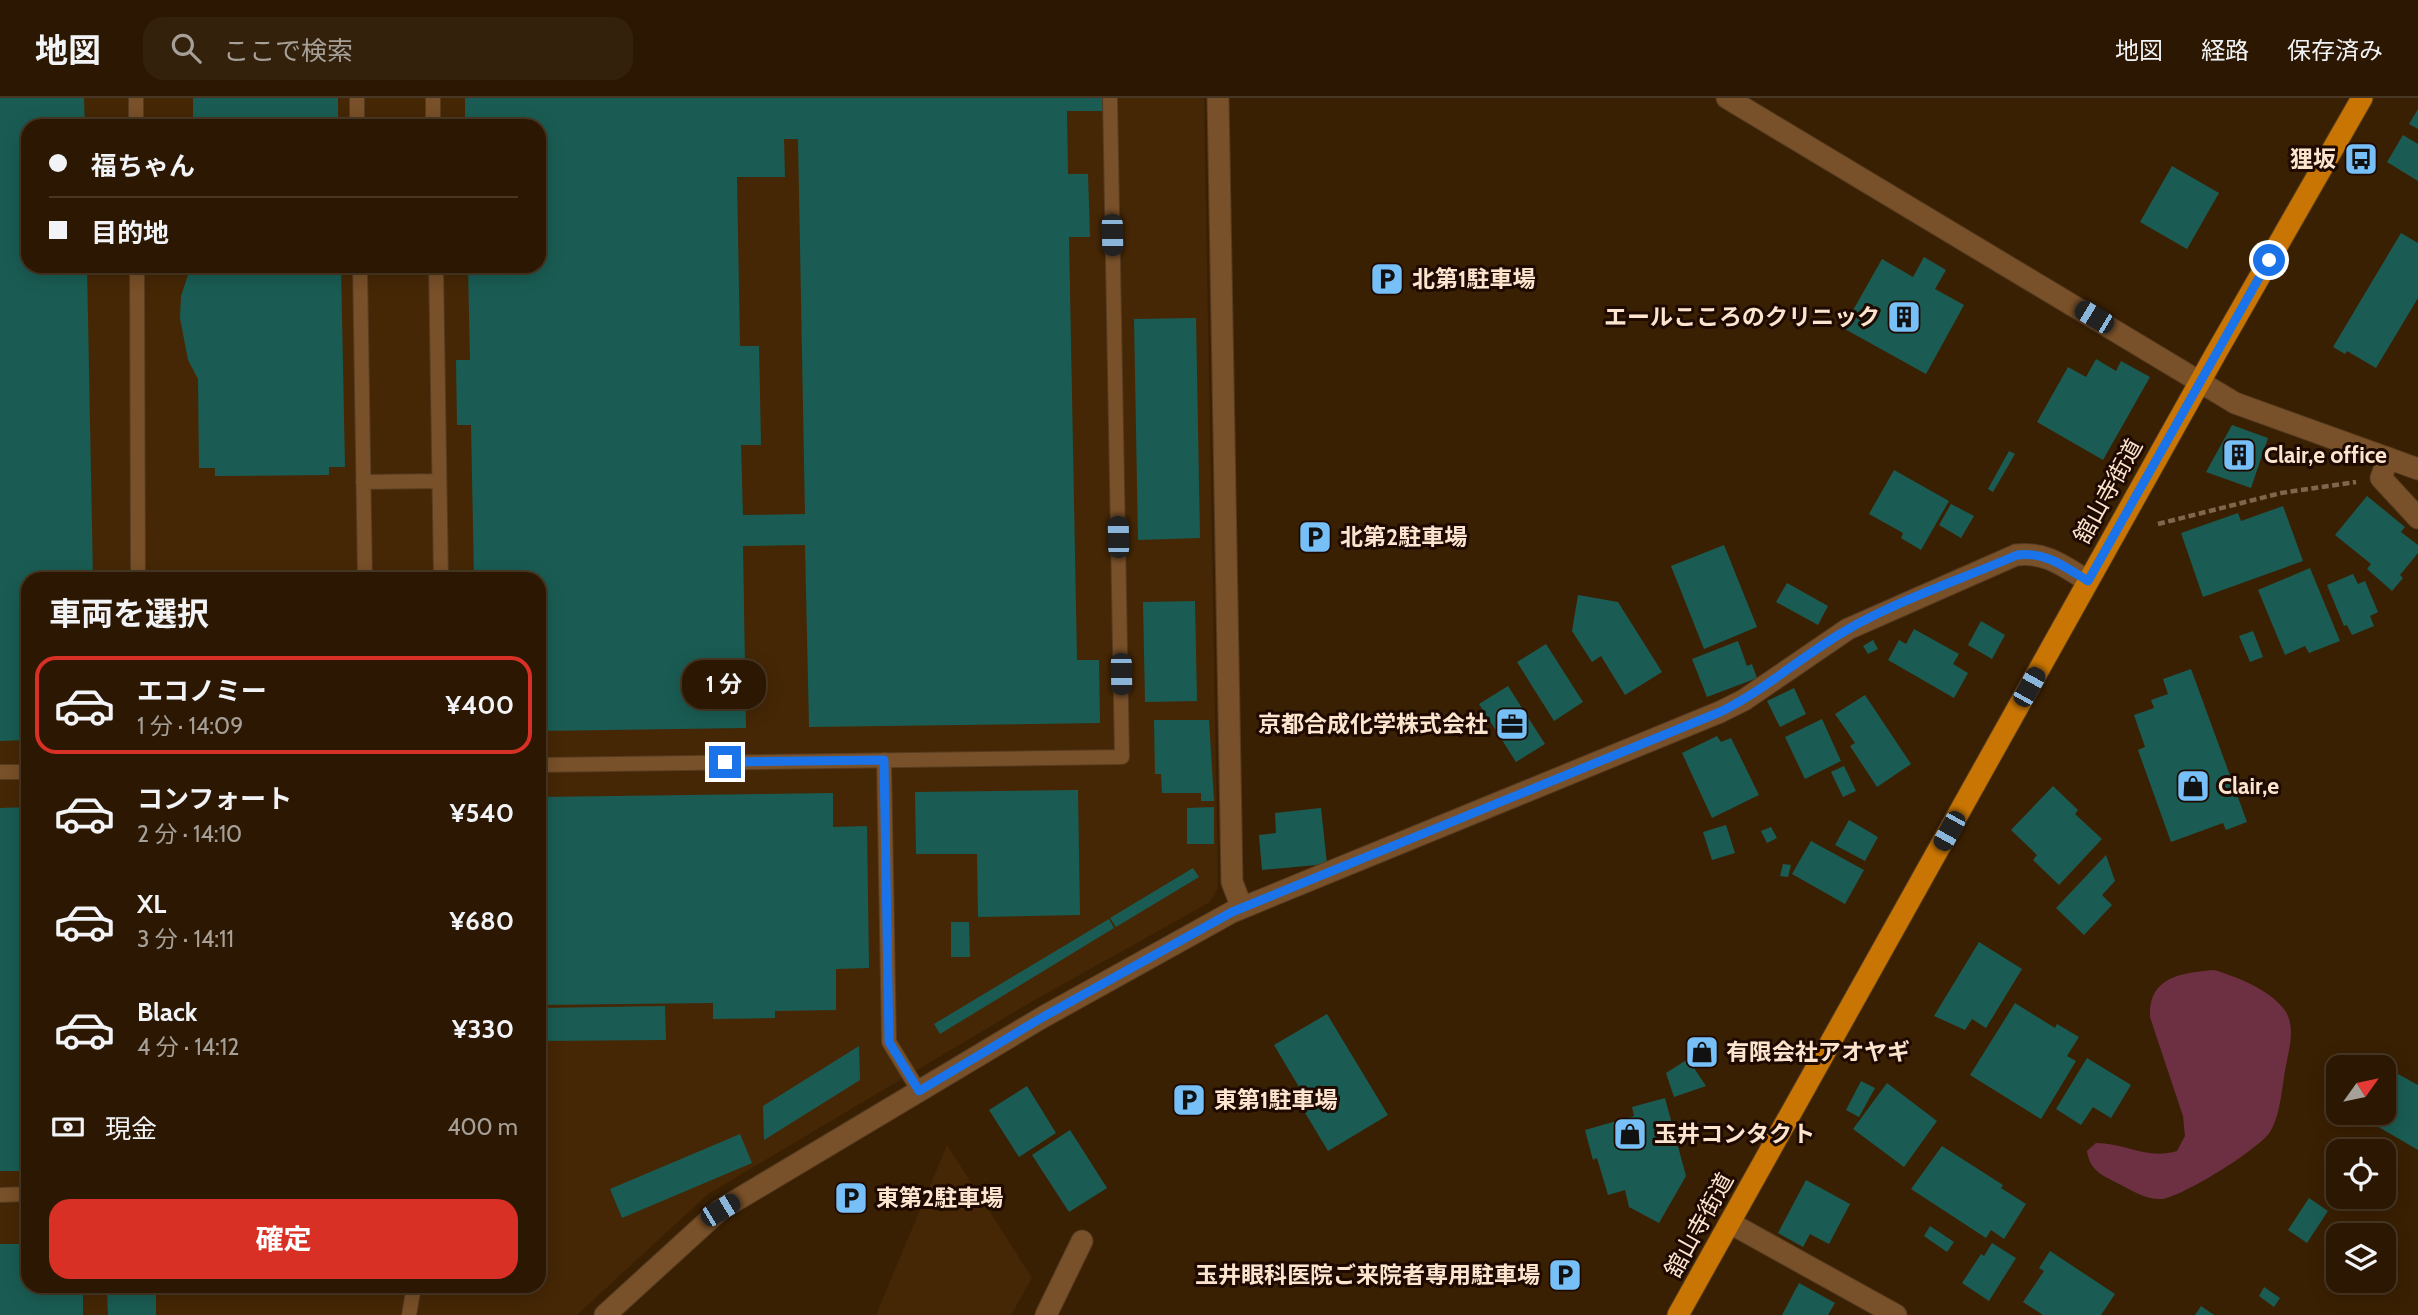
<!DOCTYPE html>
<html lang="ja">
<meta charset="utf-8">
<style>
:root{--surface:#2c1802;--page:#34210c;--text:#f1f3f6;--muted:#a6a099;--line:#483724;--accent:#d93025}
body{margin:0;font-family:Cabin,"Noto Sans JP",sans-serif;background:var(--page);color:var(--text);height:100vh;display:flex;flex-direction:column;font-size:26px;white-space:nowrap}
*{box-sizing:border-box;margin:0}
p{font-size:23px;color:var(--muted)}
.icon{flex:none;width:38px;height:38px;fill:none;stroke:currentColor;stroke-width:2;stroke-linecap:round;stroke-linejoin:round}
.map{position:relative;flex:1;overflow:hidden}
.sheet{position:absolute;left:21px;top:474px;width:525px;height:721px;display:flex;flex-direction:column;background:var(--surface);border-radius:21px;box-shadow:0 4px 18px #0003,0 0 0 2px var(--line)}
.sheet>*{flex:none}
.banner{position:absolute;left:21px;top:21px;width:525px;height:154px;border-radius:21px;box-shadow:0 4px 18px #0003,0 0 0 2px var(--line);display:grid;align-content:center;height:154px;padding:0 28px;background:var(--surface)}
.needle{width:46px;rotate:57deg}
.buttons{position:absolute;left:2326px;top:957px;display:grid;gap:14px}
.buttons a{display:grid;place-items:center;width:70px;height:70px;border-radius:14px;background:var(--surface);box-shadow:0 4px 18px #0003,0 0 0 2px var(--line);font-size:35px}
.end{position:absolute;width:32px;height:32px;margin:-16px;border:9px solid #1a73e8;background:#fff;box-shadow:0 0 0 4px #fff}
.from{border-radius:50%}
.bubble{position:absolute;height:49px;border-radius:21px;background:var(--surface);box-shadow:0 4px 18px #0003,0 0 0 2px var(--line);font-size:23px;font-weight:700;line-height:49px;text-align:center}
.car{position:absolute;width:21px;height:42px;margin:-21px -10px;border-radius:9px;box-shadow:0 0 5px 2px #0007;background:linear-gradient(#222 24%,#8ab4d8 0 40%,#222 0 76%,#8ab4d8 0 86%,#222 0)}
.banner b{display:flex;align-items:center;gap:24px;height:66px;font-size:26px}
.banner b+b{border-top:2px solid var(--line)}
.banner i{width:18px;height:18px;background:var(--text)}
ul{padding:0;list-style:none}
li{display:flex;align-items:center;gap:21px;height:98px;margin:0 14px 10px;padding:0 14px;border:4px solid transparent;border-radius:21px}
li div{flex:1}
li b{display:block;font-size:26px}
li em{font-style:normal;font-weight:700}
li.selected{border-color:var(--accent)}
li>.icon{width:63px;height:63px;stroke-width:1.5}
h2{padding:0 28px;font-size:32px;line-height:84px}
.pay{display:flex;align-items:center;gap:18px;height:77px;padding:0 28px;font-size:26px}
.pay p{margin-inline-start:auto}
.button{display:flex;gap:14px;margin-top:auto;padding:14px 28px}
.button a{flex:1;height:80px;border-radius:21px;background:var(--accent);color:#fff;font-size:28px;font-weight:700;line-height:80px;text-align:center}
header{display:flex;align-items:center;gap:42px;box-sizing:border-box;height:98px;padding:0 35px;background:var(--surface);border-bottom:2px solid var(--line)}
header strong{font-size:33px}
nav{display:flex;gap:38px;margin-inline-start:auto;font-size:24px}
.search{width:490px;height:63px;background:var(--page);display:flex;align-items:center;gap:18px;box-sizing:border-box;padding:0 24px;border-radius:21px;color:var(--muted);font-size:26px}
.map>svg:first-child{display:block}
</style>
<header>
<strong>地図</strong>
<div class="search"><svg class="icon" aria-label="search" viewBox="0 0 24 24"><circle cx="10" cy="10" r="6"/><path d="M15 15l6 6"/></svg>ここで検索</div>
<nav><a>地図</a><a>経路</a><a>保存済み</a></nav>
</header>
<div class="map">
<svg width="2418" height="1217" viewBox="0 0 2418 1217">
<rect width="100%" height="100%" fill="#3a2003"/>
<!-- built -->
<path fill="#452705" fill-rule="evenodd" d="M0,0H1204L1218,790L1210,804L1033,903L708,1096L577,1217H0ZM28,28H539V168H28ZM28,481H539V1188H28Z
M947,1047L1032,1180L1011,1217H876Z"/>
<!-- green -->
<path fill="#6d3042" d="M2214,872C2237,879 2268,891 2283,910C2296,925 2290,949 2286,967C2282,987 2281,1016 2270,1034C2259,1051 2182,1099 2162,1101C2146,1102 2131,1092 2117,1085C2100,1076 2090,1072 2087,1053L2096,1045C2125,1045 2147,1062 2177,1053L2185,1038L2183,1018L2150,919C2148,879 2181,875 2214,872Z"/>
<!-- building -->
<path fill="#1a5c53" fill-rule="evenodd" d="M0,0H84L85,28H28V168H87L93,481H28V642L0,643Z
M193,0H338V28H193Z
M465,0H1105L1106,13H1067L1068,76H1088L1090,139H1069L1077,562H1099L1100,625L809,629L805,447L743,448L746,630L539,633V481H474L471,327H457L456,262H470L468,168H539V28H465ZM784,41H798L805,416L743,417L741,347H761L759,248H740L737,79H785Z
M2418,11V31L2409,26Z
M2403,37L2418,46V83L2387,64Z
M2172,68L2219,95L2187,151L2140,124Z
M2401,135L2418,145V200L2376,270L2347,253L2345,256L2333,249Z
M1924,159L1946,172L1935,191L1964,207L1926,276L1843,230L1882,161L1913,179Z
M191,168H341L345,369H329V377L215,378V370H199L198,281L188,262L180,220L181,198Z
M1196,220L1200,440L1138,442L1134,221Z
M2096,261L2116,273L2121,263L2150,279L2103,362L2037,324L2068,269L2086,279Z
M2232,327L2268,340L2251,390L2206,374Z
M2009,353L2015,356L1993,394L1988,391Z
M1894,372L1949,403L1921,452L1901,440L1903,435L1869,416Z
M2367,398L2405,429L2401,434L2418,447V455L2400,477L2403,480L2392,493L2367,471L2371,466L2335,437Z
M1951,406L1974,418L1961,440L1939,427Z
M2283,408L2303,463L2203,499L2181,435L2238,415L2241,423Z
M1724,447L1757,529L1704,551L1671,468Z
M2310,470L2340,543L2309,555L2305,548L2285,557L2258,492Z
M2353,476L2358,486L2365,483L2378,514L2370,518L2374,528L2352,537L2347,527L2344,528L2327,487Z
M1787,485L1828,508L1818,527L1776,504Z
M1578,497L1618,504L1662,574L1625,597L1601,558L1592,564L1572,533Z
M1195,503L1197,603L1145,604L1143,504Z
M1981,523L2005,537L1992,561L1968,547Z
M1914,531L1959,556L1953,566L1968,575L1954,600L1888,562L1899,542L1906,546Z
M2253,533L2263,559L2250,564L2239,538Z
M1873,542L1878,551L1868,556L1863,548Z
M1738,543L1747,568L1752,566L1757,580L1707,599L1692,561Z
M1546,546L1583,604L1554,623L1517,564Z
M2191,571L2247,724L2226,732L2223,725L2171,744L2138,652L2145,649L2134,617L2154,610L2151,602L2168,596L2163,581Z
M1508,588L1545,646L1516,664L1479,606Z
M1794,590L1806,616L1780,629L1767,603Z
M1865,597L1911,666L1877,689L1850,648L1855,645L1835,616Z
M1822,621L1841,663L1805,681L1785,639Z
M1154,622H1209L1214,703H1201V695H1162L1161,676H1155Z
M1717,638L1721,644L1731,640L1759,697L1712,720L1682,655Z
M1844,668L1856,693L1843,699L1831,674Z
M2053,688L2078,712L2075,716L2102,741L2059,787L2033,762L2037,757L2011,732Z
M1078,692L1080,817L978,819L977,756H916L915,694Z
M833,695V729L867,728L869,870L836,871V912L775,913V920L713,921V905L539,907V699Z
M28,709V1073H0V710Z
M1214,709V746H1187V710Z
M1321,710L1327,766L1262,772L1259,737L1276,735L1275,715Z
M1849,722L1878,739L1865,763L1835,747Z
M1726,727L1735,755L1712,762L1703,734Z
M1771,729L1777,740L1767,745L1761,733Z
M1811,743L1864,772L1845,806L1792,776Z
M2106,757L2115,783L2102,797L2112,807L2084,837L2056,810Z
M1783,766L1791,767L1788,779L1780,778Z
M1193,770L1199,779L1116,829L1110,820Z
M1109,821L1114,830L940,936L934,926Z
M951,824H969L970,859H951Z
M1979,844L2022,871L1986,930L1972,921L1965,932L1934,918Z
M2015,905L2055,930L2057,926L2079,939L2067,958L2076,963L2041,1021L1970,977Z
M665,908L666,942L539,943V910Z
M1327,916L1388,1017L1328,1053L1295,998L1302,994L1274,947Z
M1708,939L1718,956L1697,969L1686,953Z
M859,948L860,982L764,1042L763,1008Z
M2087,960L2131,987L2111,1020L2093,1009L2081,1027L2056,1011Z
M1688,961L1706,988L1674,999L1666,975Z
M2398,976L2418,987V1052L2370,1024L2375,1015H2384V1001Z
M1861,983L1875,990L1859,1019L1846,1012Z
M1887,985L1937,1023L1904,1069L1853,1031Z
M1027,988L1056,1035L1019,1059L989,1012Z
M1665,1000L1686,1078L1659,1125L1629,1109L1625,1092L1608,1097L1597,1060L1593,1062L1585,1032L1634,1018L1632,1009Z
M1070,1032L1107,1090L1069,1114L1032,1057Z
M740,1036L752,1065L622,1120L610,1091Z
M1942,1048L2003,1087L2001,1090L2026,1106L2004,1141L1991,1132L1986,1140L1911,1091Z
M1806,1082L1850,1106L1829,1146L1810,1136L1803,1149L1778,1135Z
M2309,1100L2328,1113L2307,1145L2288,1132Z
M1930,1128L1954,1144L1947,1154L1924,1138Z
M1992,1145L2016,1160L1989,1203L1962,1185L1981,1156L1984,1158Z
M0,1146H28V1188H83V1217H0Z
M2050,1153L2115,1196L2101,1217H2043L2023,1204L2044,1173L2039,1170Z
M1799,1185L1835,1205L1828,1217H1782Z
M157,1188H265V1196L157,1197Z
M2264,1189L2280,1200L2274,1209L2259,1198Z
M156,1191V1217H108L107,1192Z
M2201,1208L2214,1217H2195Z"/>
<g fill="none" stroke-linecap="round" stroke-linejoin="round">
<defs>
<path id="service" d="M136,0V28
M357,0V28
M433,0V28
M137,168L138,481
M360,168L365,481
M436,168L441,481
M363,384L439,383
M884,662L889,944L919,993
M539,667L1122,659L1110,0
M0,674H28
M0,1097L28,1096
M409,1217L414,1188"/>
<path id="minor" d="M1218,0L1232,784L1242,810
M2388,360L2381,380L2418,420
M1730,1125L1896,1217
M605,1217L720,1112L1043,919L1232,814L1720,614L1744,602L1848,531L2016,457C2045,453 2065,469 2088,483
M1046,1217L1082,1143"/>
<path id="tertiary" d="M1727,0L2235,305L2418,371"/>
<path id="primary" d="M1678,1217L2216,255L2362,0"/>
</defs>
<!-- service casing -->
<use href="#service" stroke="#553b20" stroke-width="16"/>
<!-- minor casing -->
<use href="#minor" stroke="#553b20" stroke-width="23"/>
<!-- tertiary casing -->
<use href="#tertiary" stroke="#553b20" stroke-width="23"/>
<!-- primary casing -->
<use href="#primary" stroke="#553b20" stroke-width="23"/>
<!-- path -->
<path stroke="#7f664c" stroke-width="4.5" stroke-dasharray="7 3.5" stroke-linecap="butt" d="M2158,426L2281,395L2356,384"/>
<!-- service -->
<use href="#service" stroke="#785029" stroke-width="14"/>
<!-- minor -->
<use href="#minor" stroke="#785029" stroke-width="21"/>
<!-- tertiary -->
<use href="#tertiary" stroke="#785029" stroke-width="21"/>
<!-- primary -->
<use href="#primary" stroke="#c87503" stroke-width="21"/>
</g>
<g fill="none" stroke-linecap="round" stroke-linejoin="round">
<!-- route -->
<path stroke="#1a73e8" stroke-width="9" d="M725,664L884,662L889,944L919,993L1043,919L1232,814L1720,614C1765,592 1802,558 1845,533C1898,502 1960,482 2017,457C2045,453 2065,469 2088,483L2269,162"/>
</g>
<!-- icons -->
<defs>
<symbol id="bus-square" viewBox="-11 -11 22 22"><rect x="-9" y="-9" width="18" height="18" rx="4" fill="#77bff7" stroke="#1e0a00"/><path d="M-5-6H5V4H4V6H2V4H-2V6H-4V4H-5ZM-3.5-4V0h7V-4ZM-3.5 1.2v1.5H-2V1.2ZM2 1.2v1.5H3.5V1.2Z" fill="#111"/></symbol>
<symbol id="parking-square" viewBox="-11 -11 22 22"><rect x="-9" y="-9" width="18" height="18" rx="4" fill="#77bff7" stroke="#1e0a00"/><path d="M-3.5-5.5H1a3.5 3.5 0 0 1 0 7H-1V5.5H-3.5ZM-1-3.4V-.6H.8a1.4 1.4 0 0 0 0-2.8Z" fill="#111"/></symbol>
<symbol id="building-square" viewBox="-11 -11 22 22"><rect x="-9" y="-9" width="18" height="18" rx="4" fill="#77bff7" stroke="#1e0a00"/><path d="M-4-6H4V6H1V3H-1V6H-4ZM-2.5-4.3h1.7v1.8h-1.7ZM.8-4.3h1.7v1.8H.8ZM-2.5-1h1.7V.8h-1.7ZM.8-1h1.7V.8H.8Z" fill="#111"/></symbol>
<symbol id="office-square" viewBox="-11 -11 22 22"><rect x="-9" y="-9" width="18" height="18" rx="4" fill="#77bff7" stroke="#1e0a00"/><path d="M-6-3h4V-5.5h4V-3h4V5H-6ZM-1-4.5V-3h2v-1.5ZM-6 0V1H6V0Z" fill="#111"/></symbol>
<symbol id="shop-square" viewBox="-11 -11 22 22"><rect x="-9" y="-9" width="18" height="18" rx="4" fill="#77bff7" stroke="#1e0a00"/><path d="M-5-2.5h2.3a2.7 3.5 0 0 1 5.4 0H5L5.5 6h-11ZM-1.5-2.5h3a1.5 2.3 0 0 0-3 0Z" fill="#111"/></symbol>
</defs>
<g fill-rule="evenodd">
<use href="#bus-square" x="2342" y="42" width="38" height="38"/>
<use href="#parking-square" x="1368" y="162" width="38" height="38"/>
<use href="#building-square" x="1885" y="200" width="38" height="38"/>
<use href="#building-square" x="2220" y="338" width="38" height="38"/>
<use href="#parking-square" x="1296" y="420" width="38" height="38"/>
<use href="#office-square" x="1493" y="607" width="38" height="38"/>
<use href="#shop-square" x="2174" y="669" width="38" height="38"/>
<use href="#shop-square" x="1683" y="935" width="38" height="38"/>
<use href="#parking-square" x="1170" y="983" width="38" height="38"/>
<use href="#shop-square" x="1611" y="1017" width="38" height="38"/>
<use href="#parking-square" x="832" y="1081" width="38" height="38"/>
<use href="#parking-square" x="1546" y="1158" width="38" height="38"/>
</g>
<g text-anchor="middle" stroke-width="6" stroke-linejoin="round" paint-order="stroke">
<!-- poi labels -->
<g font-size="23" font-weight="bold" fill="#fce4cf" stroke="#1e0a00" text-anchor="start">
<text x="2336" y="69" text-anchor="end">狸坂</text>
<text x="1412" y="189">北第1駐車場</text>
<text x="1880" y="227" text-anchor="end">エールこころのクリニック</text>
<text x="2264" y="365">Clair,e office</text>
<text x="1340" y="447">北第2駐車場</text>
<text x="1488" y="634" text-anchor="end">京都合成化学株式会社</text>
<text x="2218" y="696">Clair,e</text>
<text x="1726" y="962">有限会社アオヤギ</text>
<text x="1214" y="1010">東第1駐車場</text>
<text x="1654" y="1044">玉井コンタクト</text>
<text x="876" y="1108">東第2駐車場</text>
<text x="1540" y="1185" text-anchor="end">玉井眼科医院ご来院者専用駐車場</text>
</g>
<!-- street labels -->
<g font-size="23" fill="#fce4cf" stroke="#1e0a00">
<text transform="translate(2108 393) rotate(-61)" y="8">舘山寺街道</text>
<text transform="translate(1699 1127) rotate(-61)" y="8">舘山寺街道</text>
</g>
</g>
</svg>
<div class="buttons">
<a><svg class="needle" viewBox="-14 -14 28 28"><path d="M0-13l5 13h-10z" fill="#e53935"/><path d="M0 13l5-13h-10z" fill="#a6a099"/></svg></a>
<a><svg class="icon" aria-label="locate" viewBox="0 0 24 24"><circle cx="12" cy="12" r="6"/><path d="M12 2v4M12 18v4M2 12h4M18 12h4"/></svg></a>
<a><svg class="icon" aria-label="layers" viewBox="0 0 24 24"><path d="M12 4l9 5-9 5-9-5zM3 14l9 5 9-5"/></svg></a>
</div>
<i class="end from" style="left:2269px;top:162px"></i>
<i class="end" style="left:725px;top:664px"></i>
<div class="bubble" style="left:682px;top:562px;width:84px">1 分</div>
<i class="car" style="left:1112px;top:137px;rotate:179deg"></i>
<i class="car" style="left:2094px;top:219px;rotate:301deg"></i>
<i class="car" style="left:1118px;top:439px;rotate:359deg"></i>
<i class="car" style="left:1121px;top:576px;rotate:179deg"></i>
<i class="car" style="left:2029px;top:589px;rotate:29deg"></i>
<i class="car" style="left:1949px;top:733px;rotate:209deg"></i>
<i class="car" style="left:720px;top:1112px;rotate:59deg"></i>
<div class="banner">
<b><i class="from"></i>福ちゃん</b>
<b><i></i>目的地</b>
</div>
<section class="sheet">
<h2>車両を選択</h2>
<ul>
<li class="selected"><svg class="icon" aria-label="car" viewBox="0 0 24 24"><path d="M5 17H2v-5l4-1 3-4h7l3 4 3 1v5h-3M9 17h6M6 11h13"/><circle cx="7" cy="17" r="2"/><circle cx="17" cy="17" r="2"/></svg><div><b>エコノミー</b><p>1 分 · 14:09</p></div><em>¥400</em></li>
<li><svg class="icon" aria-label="car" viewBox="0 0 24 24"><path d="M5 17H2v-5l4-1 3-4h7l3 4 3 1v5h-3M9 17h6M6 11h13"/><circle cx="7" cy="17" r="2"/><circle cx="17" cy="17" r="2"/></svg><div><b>コンフォート</b><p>2 分 · 14:10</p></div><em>¥540</em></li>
<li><svg class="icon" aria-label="car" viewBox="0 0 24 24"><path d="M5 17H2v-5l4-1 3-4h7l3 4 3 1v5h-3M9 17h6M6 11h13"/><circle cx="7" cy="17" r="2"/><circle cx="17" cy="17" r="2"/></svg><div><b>XL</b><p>3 分 · 14:11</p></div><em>¥680</em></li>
<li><svg class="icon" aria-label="car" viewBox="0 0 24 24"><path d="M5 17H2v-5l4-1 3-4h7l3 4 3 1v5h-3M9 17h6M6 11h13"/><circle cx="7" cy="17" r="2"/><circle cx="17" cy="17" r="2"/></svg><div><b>Black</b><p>4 分 · 14:12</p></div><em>¥330</em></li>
</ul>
<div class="pay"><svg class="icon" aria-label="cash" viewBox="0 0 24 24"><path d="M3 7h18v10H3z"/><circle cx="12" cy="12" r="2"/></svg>現金<p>400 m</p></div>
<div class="button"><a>確定</a></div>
</section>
</div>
